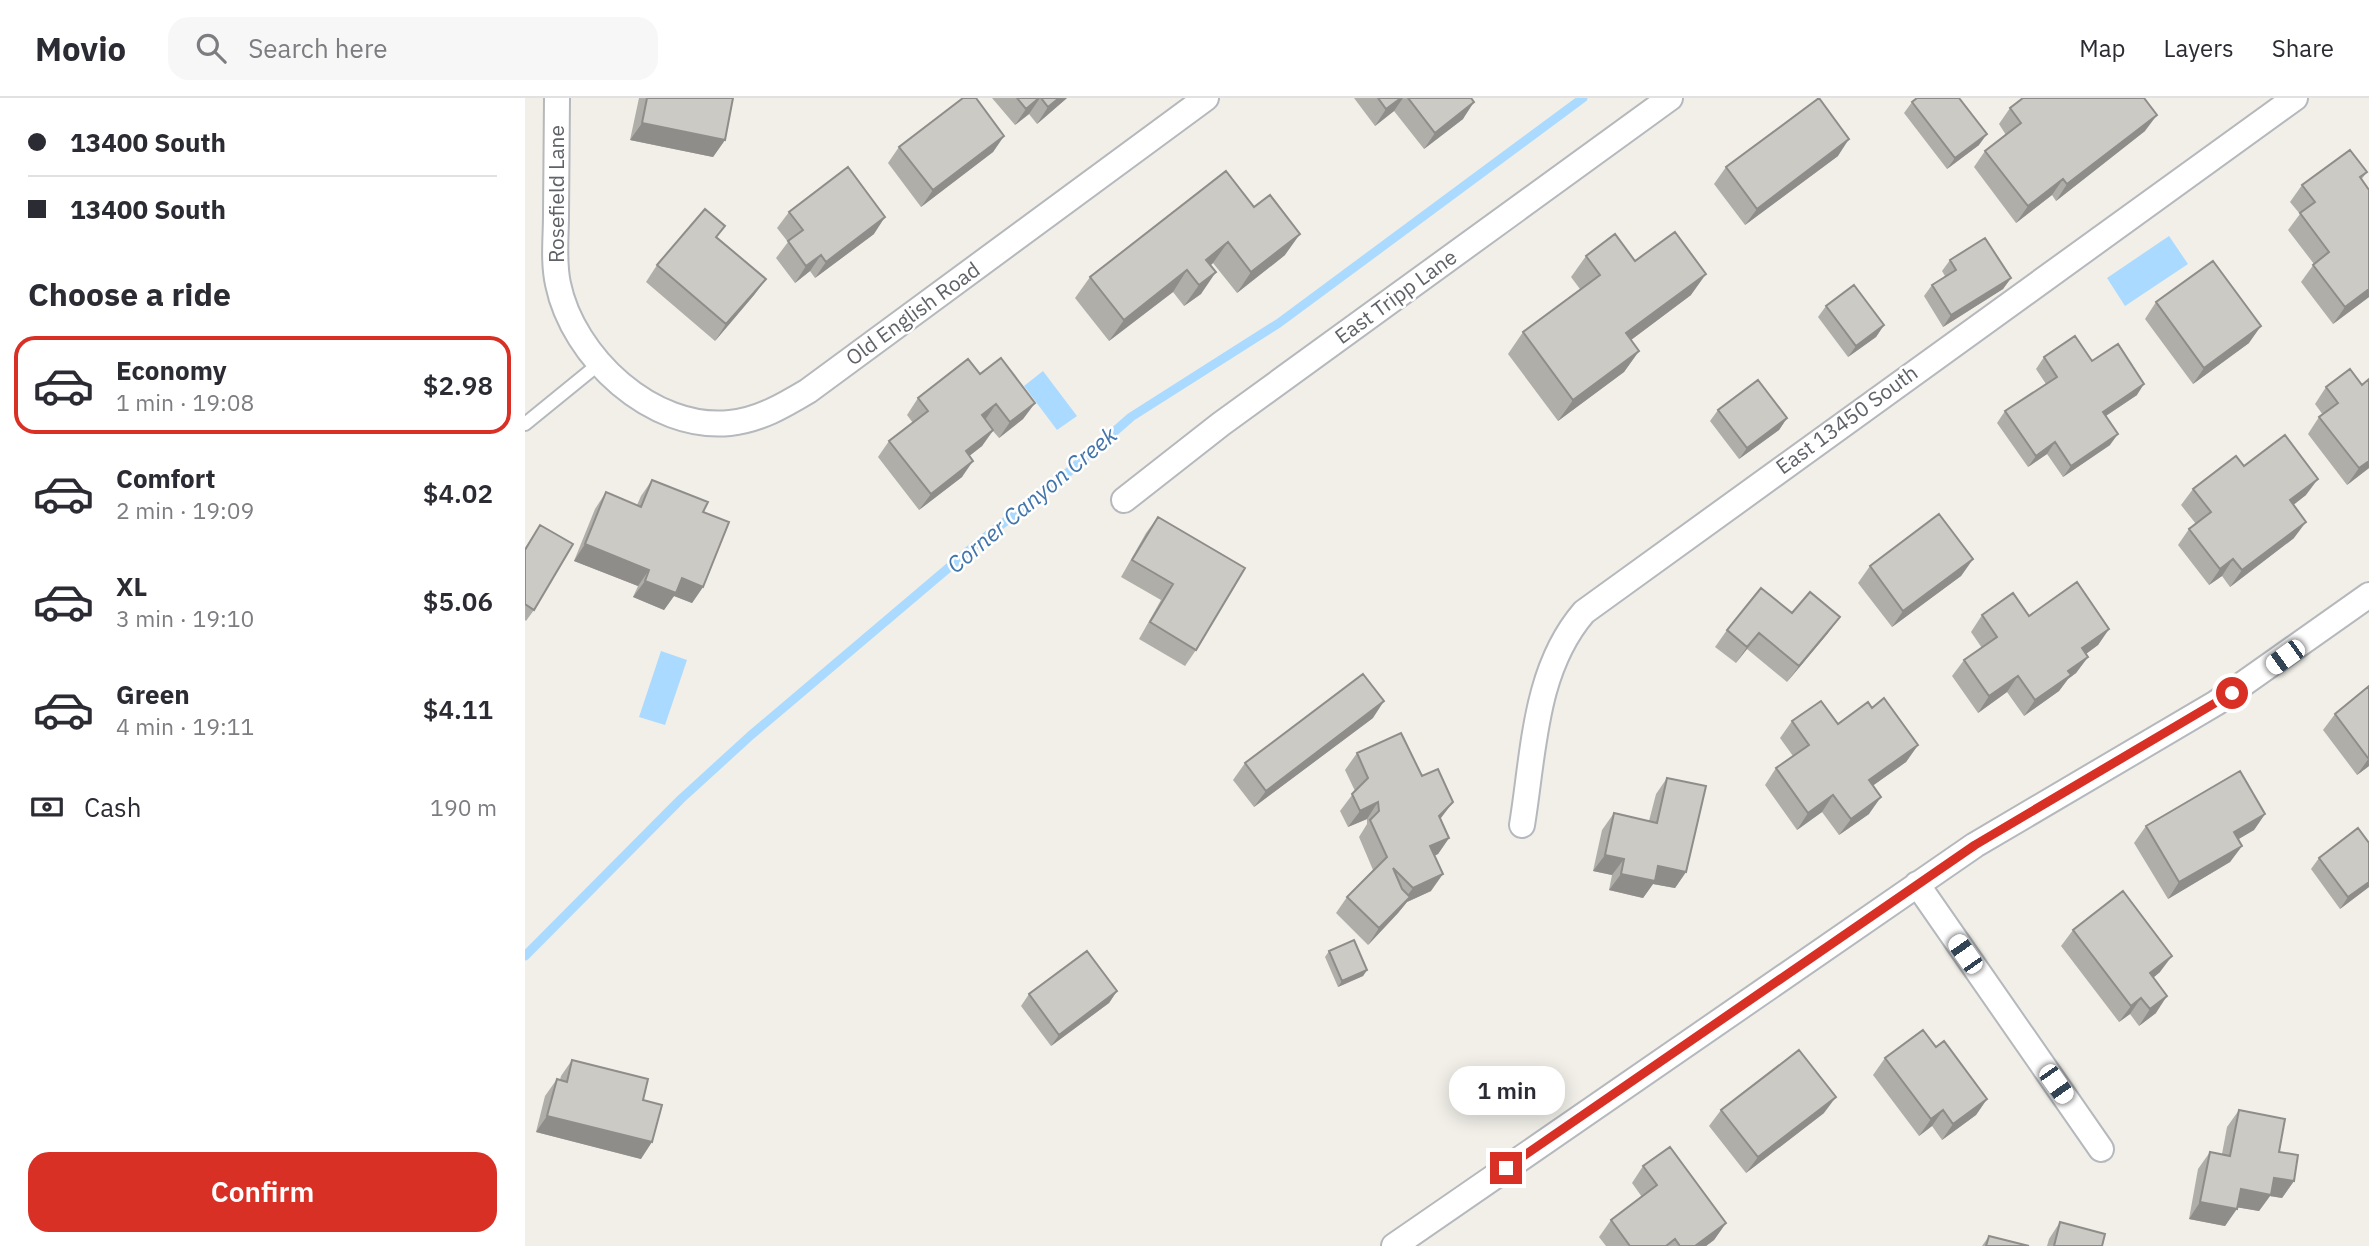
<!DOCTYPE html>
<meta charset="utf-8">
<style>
:root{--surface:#fff;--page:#f7f7f7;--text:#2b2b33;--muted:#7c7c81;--line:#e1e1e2;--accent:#d93025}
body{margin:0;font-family:"IBM Plex Sans",sans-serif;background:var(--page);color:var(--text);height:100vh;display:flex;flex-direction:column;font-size:26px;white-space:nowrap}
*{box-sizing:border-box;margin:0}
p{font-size:23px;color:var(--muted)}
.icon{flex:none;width:38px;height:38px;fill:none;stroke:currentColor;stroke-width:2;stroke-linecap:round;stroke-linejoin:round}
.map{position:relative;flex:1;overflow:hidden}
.side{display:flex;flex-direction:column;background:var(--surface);width:525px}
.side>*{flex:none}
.top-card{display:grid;align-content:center;height:154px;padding:0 28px;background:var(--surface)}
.end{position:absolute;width:32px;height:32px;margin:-16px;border:9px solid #d93025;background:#fff;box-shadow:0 0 0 4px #fff}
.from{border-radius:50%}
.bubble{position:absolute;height:49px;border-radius:21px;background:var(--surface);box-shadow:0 4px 18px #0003;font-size:23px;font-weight:600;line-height:49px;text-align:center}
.car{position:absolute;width:21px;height:42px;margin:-21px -10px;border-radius:9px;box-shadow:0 0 5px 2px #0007;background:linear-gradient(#fff 24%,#345 0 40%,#fff 0 76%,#345 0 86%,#fff 0)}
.top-card b{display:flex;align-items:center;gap:24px;height:66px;font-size:26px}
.top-card b+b{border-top:2px solid var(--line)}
.top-card i{width:18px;height:18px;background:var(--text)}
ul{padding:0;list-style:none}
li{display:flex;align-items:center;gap:21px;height:98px;margin:0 14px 10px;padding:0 14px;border:4px solid transparent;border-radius:21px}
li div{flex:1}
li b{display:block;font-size:26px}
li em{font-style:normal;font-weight:600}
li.current{border-color:var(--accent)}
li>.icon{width:63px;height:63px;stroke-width:1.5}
h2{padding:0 28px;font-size:32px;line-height:84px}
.pay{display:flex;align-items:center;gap:18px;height:77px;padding:0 28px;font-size:26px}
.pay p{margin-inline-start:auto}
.primary-button{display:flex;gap:14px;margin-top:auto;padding:14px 28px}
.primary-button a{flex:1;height:80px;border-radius:21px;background:var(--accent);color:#fff;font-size:28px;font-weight:600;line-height:80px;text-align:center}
header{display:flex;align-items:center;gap:42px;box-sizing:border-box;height:98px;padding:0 35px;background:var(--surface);border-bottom:2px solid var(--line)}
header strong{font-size:33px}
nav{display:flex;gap:38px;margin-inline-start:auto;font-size:24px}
.search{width:490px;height:63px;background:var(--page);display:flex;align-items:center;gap:18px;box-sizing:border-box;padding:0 24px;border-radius:21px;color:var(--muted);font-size:26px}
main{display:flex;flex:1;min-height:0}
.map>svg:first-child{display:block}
</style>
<header>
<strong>Movio</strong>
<div class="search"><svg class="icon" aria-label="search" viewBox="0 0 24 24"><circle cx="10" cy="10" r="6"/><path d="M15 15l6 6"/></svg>Search here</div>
<nav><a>Map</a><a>Layers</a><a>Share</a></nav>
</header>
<main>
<section class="side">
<div class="top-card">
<b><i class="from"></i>13400 South</b>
<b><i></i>13400 South</b>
</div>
<h2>Choose a ride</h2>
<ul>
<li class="current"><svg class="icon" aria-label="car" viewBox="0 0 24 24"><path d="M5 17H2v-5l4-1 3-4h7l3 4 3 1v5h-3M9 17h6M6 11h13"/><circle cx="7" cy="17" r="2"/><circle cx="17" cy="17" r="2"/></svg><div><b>Economy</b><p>1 min · 19:08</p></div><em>$2.98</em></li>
<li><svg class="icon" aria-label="car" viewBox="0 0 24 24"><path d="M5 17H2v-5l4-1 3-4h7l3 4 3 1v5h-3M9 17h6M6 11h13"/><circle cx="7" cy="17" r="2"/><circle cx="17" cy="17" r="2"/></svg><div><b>Comfort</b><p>2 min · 19:09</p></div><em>$4.02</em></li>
<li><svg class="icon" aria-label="car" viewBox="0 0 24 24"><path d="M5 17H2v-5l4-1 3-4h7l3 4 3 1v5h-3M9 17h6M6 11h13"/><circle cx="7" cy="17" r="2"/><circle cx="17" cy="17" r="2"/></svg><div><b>XL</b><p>3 min · 19:10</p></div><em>$5.06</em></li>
<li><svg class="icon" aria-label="car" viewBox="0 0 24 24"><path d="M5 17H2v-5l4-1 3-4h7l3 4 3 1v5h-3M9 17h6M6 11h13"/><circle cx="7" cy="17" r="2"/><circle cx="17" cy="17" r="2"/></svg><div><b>Green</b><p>4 min · 19:11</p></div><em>$4.11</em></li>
</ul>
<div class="pay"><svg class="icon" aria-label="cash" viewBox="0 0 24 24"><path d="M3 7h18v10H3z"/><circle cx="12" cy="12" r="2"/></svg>Cash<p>190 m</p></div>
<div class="primary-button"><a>Confirm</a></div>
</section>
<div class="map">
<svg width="1844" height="1148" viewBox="0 0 1844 1148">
<rect width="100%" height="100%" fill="#f1efe8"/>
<!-- water -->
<path fill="#aadaff" d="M1644,138L1663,166L1600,208L1582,180Z
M518,273L552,318L532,332L499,288Z
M136,553L162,562L140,627L114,619Z"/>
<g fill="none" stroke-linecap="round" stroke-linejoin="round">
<!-- stream -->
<path stroke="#aadaff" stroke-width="9" d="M0,858L156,701L225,638L454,444L539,378L606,319L754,225L1058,0"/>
<defs>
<path id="lane" d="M0,326L75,265"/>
<path id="street" d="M32,0C32,39 31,78 31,117C31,140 28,163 33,186C48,259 127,333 205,325C234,322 258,308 283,293L681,0
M599,402L696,326L1145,0
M997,727C1009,654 1009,572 1059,514L1770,0
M1392,786L1576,1051
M869,1148L1450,747L1691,605L1844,497"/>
</defs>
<!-- lane casing -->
<use href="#lane" stroke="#b5b8bc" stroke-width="16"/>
<!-- street casing -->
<use href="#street" stroke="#b5b8bc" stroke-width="28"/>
<!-- lane -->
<use href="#lane" stroke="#fff" stroke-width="12"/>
<!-- street -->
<use href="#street" stroke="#fff" stroke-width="24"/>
</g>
<!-- wall -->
<path fill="#afaea9" d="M114,0H208L200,42L188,59L105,42Z
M467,0H542L512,26L504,16L490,27Z
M829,0H946L938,21L899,51L869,13L850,28Z
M1387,4L1454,47L1422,71L1379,15Z
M1485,10L1620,33L1531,103L1527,97L1491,125L1449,69L1460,53L1481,37L1474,26Z
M479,38L468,54L396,109L363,65L374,49Z
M1313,58L1220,127L1189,86L1201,69Z
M701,73L760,157L712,195L688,165L685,168L676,196L659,208L648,194L584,243L550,200L565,179Z
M1842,74L1836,82L1844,199L1808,226L1776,184L1789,166L1763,132L1775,116L1765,104L1777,87Z
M264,114L349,136L290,180L285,173L270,185L251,160L263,144L252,130Z
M192,140L241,181L229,197L190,243L121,184L132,167Z
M1061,158L1110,163L1166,197L1106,242L1114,253L1099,274L1033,323L983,256L998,234L1055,191L1046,179Z
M1425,162L1486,180L1478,191L1418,229L1399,198L1407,187L1420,178L1417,173Z
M1631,204L1724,245L1668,286L1620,221Z
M1301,208L1359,227L1351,239L1323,259L1293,219Z
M1519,259L1567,263L1612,297L1581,318L1585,347L1538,379L1522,356L1503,369L1472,325L1480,313L1521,286L1511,271Z
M455,276L510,305L498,321L474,340L468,333L457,348L444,358L437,379L394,412L353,359L364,343L388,325L382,317L393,300Z
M1837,287L1844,370L1822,387L1783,336L1794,319L1798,317L1790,306L1801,289Z
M1193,312L1262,320L1254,332L1214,361L1185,323Z
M1719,368L1781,397L1768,407L1769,440L1705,489L1697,478L1684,487L1653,447L1664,431L1671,426L1656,407L1668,391Z
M127,382L178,414V489L167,505L149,498L139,512L108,499L113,488L49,463L70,411L81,394L112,407L116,398Z
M633,419L671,552L660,568L614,541L636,502L596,479L621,435Z
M15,427L9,512L1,523L0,522V450Z
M1448,461L1436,478L1367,529L1333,485L1345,468Z
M1267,515L1303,535L1262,584L1222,551L1211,565L1190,549L1202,532Z
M1457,517L1504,518L1584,531L1573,547L1561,556L1563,559L1551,575L1543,581L1534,593L1499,618L1482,594L1453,615L1427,578L1439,562L1457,550L1446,534Z
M1844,588V668L1832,677L1798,632L1810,616Z
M1347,610L1393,647L1381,664L1347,688L1344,716L1314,737L1297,714L1272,732L1240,687L1251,670L1268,658L1255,640L1267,623L1313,626Z
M848,620L729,709L708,682L720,665Z
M832,655L916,721L924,740L913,756L909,758L906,793L882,804L873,815L843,847L811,815L822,799L848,772L834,739L842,726V721L823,729L815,713L830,693L820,672Z
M1142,680L1161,774L1150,790L1128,786L1118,800L1084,792L1087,777L1068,773L1077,732L1089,715L1124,723L1131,696Z
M1740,716L1729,732L1713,741L1717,748L1705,764L1643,801L1609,745L1621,728Z
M1794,760L1844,789L1815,811L1786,771Z
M1548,832L1635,874L1628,880L1631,915L1614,928L1605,916L1594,924L1536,848Z
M804,853L842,872L838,878L813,889L800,859Z
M592,893L584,905L526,948L496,908L504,896Z
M1411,949L1462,1001L1451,1017L1417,1042L1407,1028L1394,1038L1348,977L1360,960Z
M47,962L118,1002L116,1061L11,1034L20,998L32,981L35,982L36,978Z
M1196,1012L1299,1015L1221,1075L1184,1028Z
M1714,1012L1754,1054L1769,1083L1757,1100L1745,1098L1734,1113L1712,1109L1700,1128L1664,1121L1673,1071L1685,1054L1697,1056L1702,1029Z
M1118,1068L1201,1125L1189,1142L1181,1148H1081L1074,1139L1086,1122L1117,1099L1107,1085Z
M1535,1124L1577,1148H1522L1524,1141Z
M1464,1138L1504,1148H1457Z"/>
<!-- shaded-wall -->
<path fill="#8f8d8a" d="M515,0L504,16L490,27L501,11Z
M534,0H542L512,26L523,9Z
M876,0H878L869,13L850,28L861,11Z
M949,4L938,21L899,51L910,35Z
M1632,17L1620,33L1531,103L1542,86Z
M117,25L200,42L188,59L105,42Z
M1462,36L1454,47L1422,71L1430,60Z
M479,38L468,54L396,109L408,92Z
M1324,41L1313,58L1220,127L1232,111Z
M1538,81L1527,97L1491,125L1503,108Z
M360,119L349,136L290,180L301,164Z
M775,136L760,157L712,195L726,174Z
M703,144L688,165L669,181L681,162Z
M296,157L285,173L270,185L281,168Z
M662,172L648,194L584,243L599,222Z
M691,174L676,196L659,208L674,187Z
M1181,176L1166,197L1086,257L1101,235Z
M1486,180L1478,191L1418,229L1426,217Z
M241,181L229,197L190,243L201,226Z
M1844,191V199L1808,226L1820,209Z
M1359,227L1351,239L1323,259L1331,248Z
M1736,228L1724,245L1668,286L1679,270Z
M1114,253L1099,274L1033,323L1048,302Z
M1619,286L1612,297L1570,325L1578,314Z
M510,305L498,321L474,340L485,324Z
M471,306L460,322L457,317Z
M1262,320L1254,332L1214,361L1222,350Z
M468,332L457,348L429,370L441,353Z
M1593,336L1585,347L1538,379L1546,368Z
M1530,344L1522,356L1503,369L1511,358Z
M448,363L437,379L394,412L406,396Z
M1844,363V370L1822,387L1834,370Z
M1793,381L1781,397L1753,419L1765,402Z
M1781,424L1769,440L1705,489L1717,472Z
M60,446L124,472L113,488L49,463Z
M1448,461L1436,478L1367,529L1378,513Z
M1708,461L1697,478L1684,487L1695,471Z
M157,480L178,489L167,505L149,498L139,512L108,499L120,483Z
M1315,519L1303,535L1262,584L1274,568Z
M1584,531L1573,547L1546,567L1557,550Z
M1234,535L1222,551L1211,565L1222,549Z
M1563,559L1551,575L1543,581L1534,593L1499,618L1510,602L1543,573Z
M1493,578L1482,594L1453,615L1464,598Z
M859,603L848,620L729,709L741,693Z
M1393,647L1381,664L1332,699L1344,682Z
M1844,660V668L1832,677Z
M1308,697L1297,714L1272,732L1283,715Z
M1356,699L1344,716L1314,737L1326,721Z
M853,704L842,721L823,729L835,713Z
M928,704L916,720L903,734L914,718Z
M1740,716L1729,732L1697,751L1709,734Z
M924,740L913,756L893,765L905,748Z
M1717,748L1705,764L1643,801L1654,784Z
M1080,757L1099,761L1087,777L1068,773Z
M1133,768L1161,774L1150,790L1128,786L1118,800L1084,792L1096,776Z
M918,776L906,793L882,804L873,815L843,847L854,830L876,806L888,790Z
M1844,784V789L1815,811L1823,799Z
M1647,858L1635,874L1613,892L1625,875Z
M842,872L838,878L813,889L817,883Z
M592,893L584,905L526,948L534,937Z
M1642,898L1631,915L1614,928L1625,911Z
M1616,900L1605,916L1594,924L1606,908Z
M1311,999L1299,1015L1221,1075L1233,1059Z
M1462,1001L1451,1017L1417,1042L1428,1026Z
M1418,1012L1407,1028L1394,1038L1406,1021Z
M22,1018L127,1044L116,1061L11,1034Z
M1749,1080L1769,1083L1757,1100L1745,1098L1734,1113L1704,1108L1716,1091Z
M1675,1104L1712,1111L1700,1128L1664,1121Z
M1201,1125L1189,1142L1181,1148H1170Z"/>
<!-- building -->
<path fill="#cccac5" stroke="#8f8d8a" stroke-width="2" d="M122,0H208L200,42L117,25Z
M438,0H451L479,38L408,92L374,49Z
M492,0H514L501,11Z
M516,0H534L523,9Z
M853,0H876L861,11Z
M883,0H946L949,4L910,35Z
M1294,0L1324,41L1232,111L1201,69Z
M1392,0H1434L1462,36L1430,60L1387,4Z
M1498,0H1619L1632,17L1542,86L1538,81L1503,108L1460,53L1496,25L1485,10Z
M1825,52L1842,74L1835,79L1844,92V191L1820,209L1788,167L1804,154L1775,115L1790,104L1777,87Z
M323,69L360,119L301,164L296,157L281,168L263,143L278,132L264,114Z
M701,73L729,109L745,97L775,136L726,174L703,144L681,162L691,174L674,187L662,172L599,222L565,179Z
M180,111L200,128L191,139L241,181L201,226L132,167Z
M1150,134L1181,176L1101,235L1114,253L1048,302L998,234L1075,177L1061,158L1090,136L1110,163Z
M1460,140L1486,180L1426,217L1407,187L1431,172L1425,162Z
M1688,163L1736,228L1679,270L1631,204Z
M1329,187L1359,227L1331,248L1301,208Z
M1550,238L1567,263L1593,246L1619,286L1578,314L1593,336L1546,368L1530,344L1511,358L1480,313L1532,279L1519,259Z
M476,260L510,305L485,324L471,306L457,317L468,332L441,353L448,363L406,396L364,343L403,313L393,300L443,261L455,276Z
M1825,271L1837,287L1844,281V363L1834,370L1794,319L1813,305L1801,289Z
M1233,282L1262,320L1222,350L1193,312Z
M1760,337L1793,381L1765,402L1781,424L1717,472L1708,461L1695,471L1664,431L1686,414L1668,391L1711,358L1719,368Z
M127,382L183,404L178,414L204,424L178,489L157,480L151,495L120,483L124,472L60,446L81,394L116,409Z
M1414,416L1448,461L1378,513L1345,468Z
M633,419L720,470L671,552L625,524L648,486L607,462Z
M15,427L48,446L9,512L0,506V452Z
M1552,484L1584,531L1557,550L1563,559L1543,573L1546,577L1510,602L1493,578L1464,598L1439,562L1472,539L1457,517L1488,495L1504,518Z
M1236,490L1267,515L1285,494L1315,519L1274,568L1234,535L1222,549L1202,532Z
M838,576L859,603L741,693L720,665Z
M1844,588V660H1843L1810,616Z
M1359,600L1393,647L1344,682L1356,699L1326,721L1308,697L1283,715L1251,670L1284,647L1267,623L1296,603L1313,626L1343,604L1347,610Z
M876,635L897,678L913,671L928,704L914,718L924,740L905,748L918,776L888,790L868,770L877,791L885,799L854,830L822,799L862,759L845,722L854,713L853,704L835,713L827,696L843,680L832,655Z
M1715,673L1740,716L1709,734L1717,748L1654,784L1621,728Z
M1142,680L1181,688L1161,774L1133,768L1130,783L1096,776L1099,761L1080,757L1089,715L1132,725Z
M1833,730L1844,745V784L1823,799L1794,760Z
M1598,793L1647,858L1625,875L1642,898L1625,911L1616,900L1606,908L1548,832Z
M829,842L842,872L817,883L804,853Z
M562,853L592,893L534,937L504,896Z
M1398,932L1411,949L1419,943L1462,1001L1428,1026L1418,1012L1406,1021L1360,960Z
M1274,952L1311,999L1233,1059L1196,1012Z
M47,962L123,981L118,1002L137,1007L127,1044L22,1018L32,981L42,984Z
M1714,1012L1760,1021L1754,1054L1773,1057L1769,1083L1749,1080L1746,1097L1716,1091L1712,1111L1675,1104L1685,1054L1705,1058Z
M1145,1049L1201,1125L1170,1148H1155L1150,1141L1141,1148H1105L1086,1122L1132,1087L1118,1068Z
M1535,1124L1580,1136L1577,1148H1529Z
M1464,1138L1504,1148H1461Z"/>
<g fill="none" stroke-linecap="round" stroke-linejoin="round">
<!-- route -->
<path stroke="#d93025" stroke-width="9" d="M981,1070L1450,747L1707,595"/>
</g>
<g text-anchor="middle" stroke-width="5" stroke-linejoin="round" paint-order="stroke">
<!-- street labels -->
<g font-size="21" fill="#5f6368" stroke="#fff">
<text transform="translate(32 96) rotate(-90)" y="7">Rosefield Lane</text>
<text transform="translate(871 199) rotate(-36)" y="7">East Tripp Lane</text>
<text transform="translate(388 216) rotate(-36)" y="7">Old English Road</text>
<text transform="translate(1322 322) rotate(-36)" y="7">East 13450 South</text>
</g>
<!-- water labels -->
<g font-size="23" font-style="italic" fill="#4174aa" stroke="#fff">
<text transform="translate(507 402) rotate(-40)" y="8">Corner Canyon Creek</text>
</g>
</g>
</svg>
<i class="end from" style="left:1707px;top:595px"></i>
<i class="end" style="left:981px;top:1070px"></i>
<div class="bubble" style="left:924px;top:968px;width:116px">1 min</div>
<i class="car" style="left:1760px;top:559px;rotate:234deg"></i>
<i class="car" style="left:1440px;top:856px;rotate:325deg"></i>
<i class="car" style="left:1531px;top:986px;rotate:145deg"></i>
</div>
</main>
